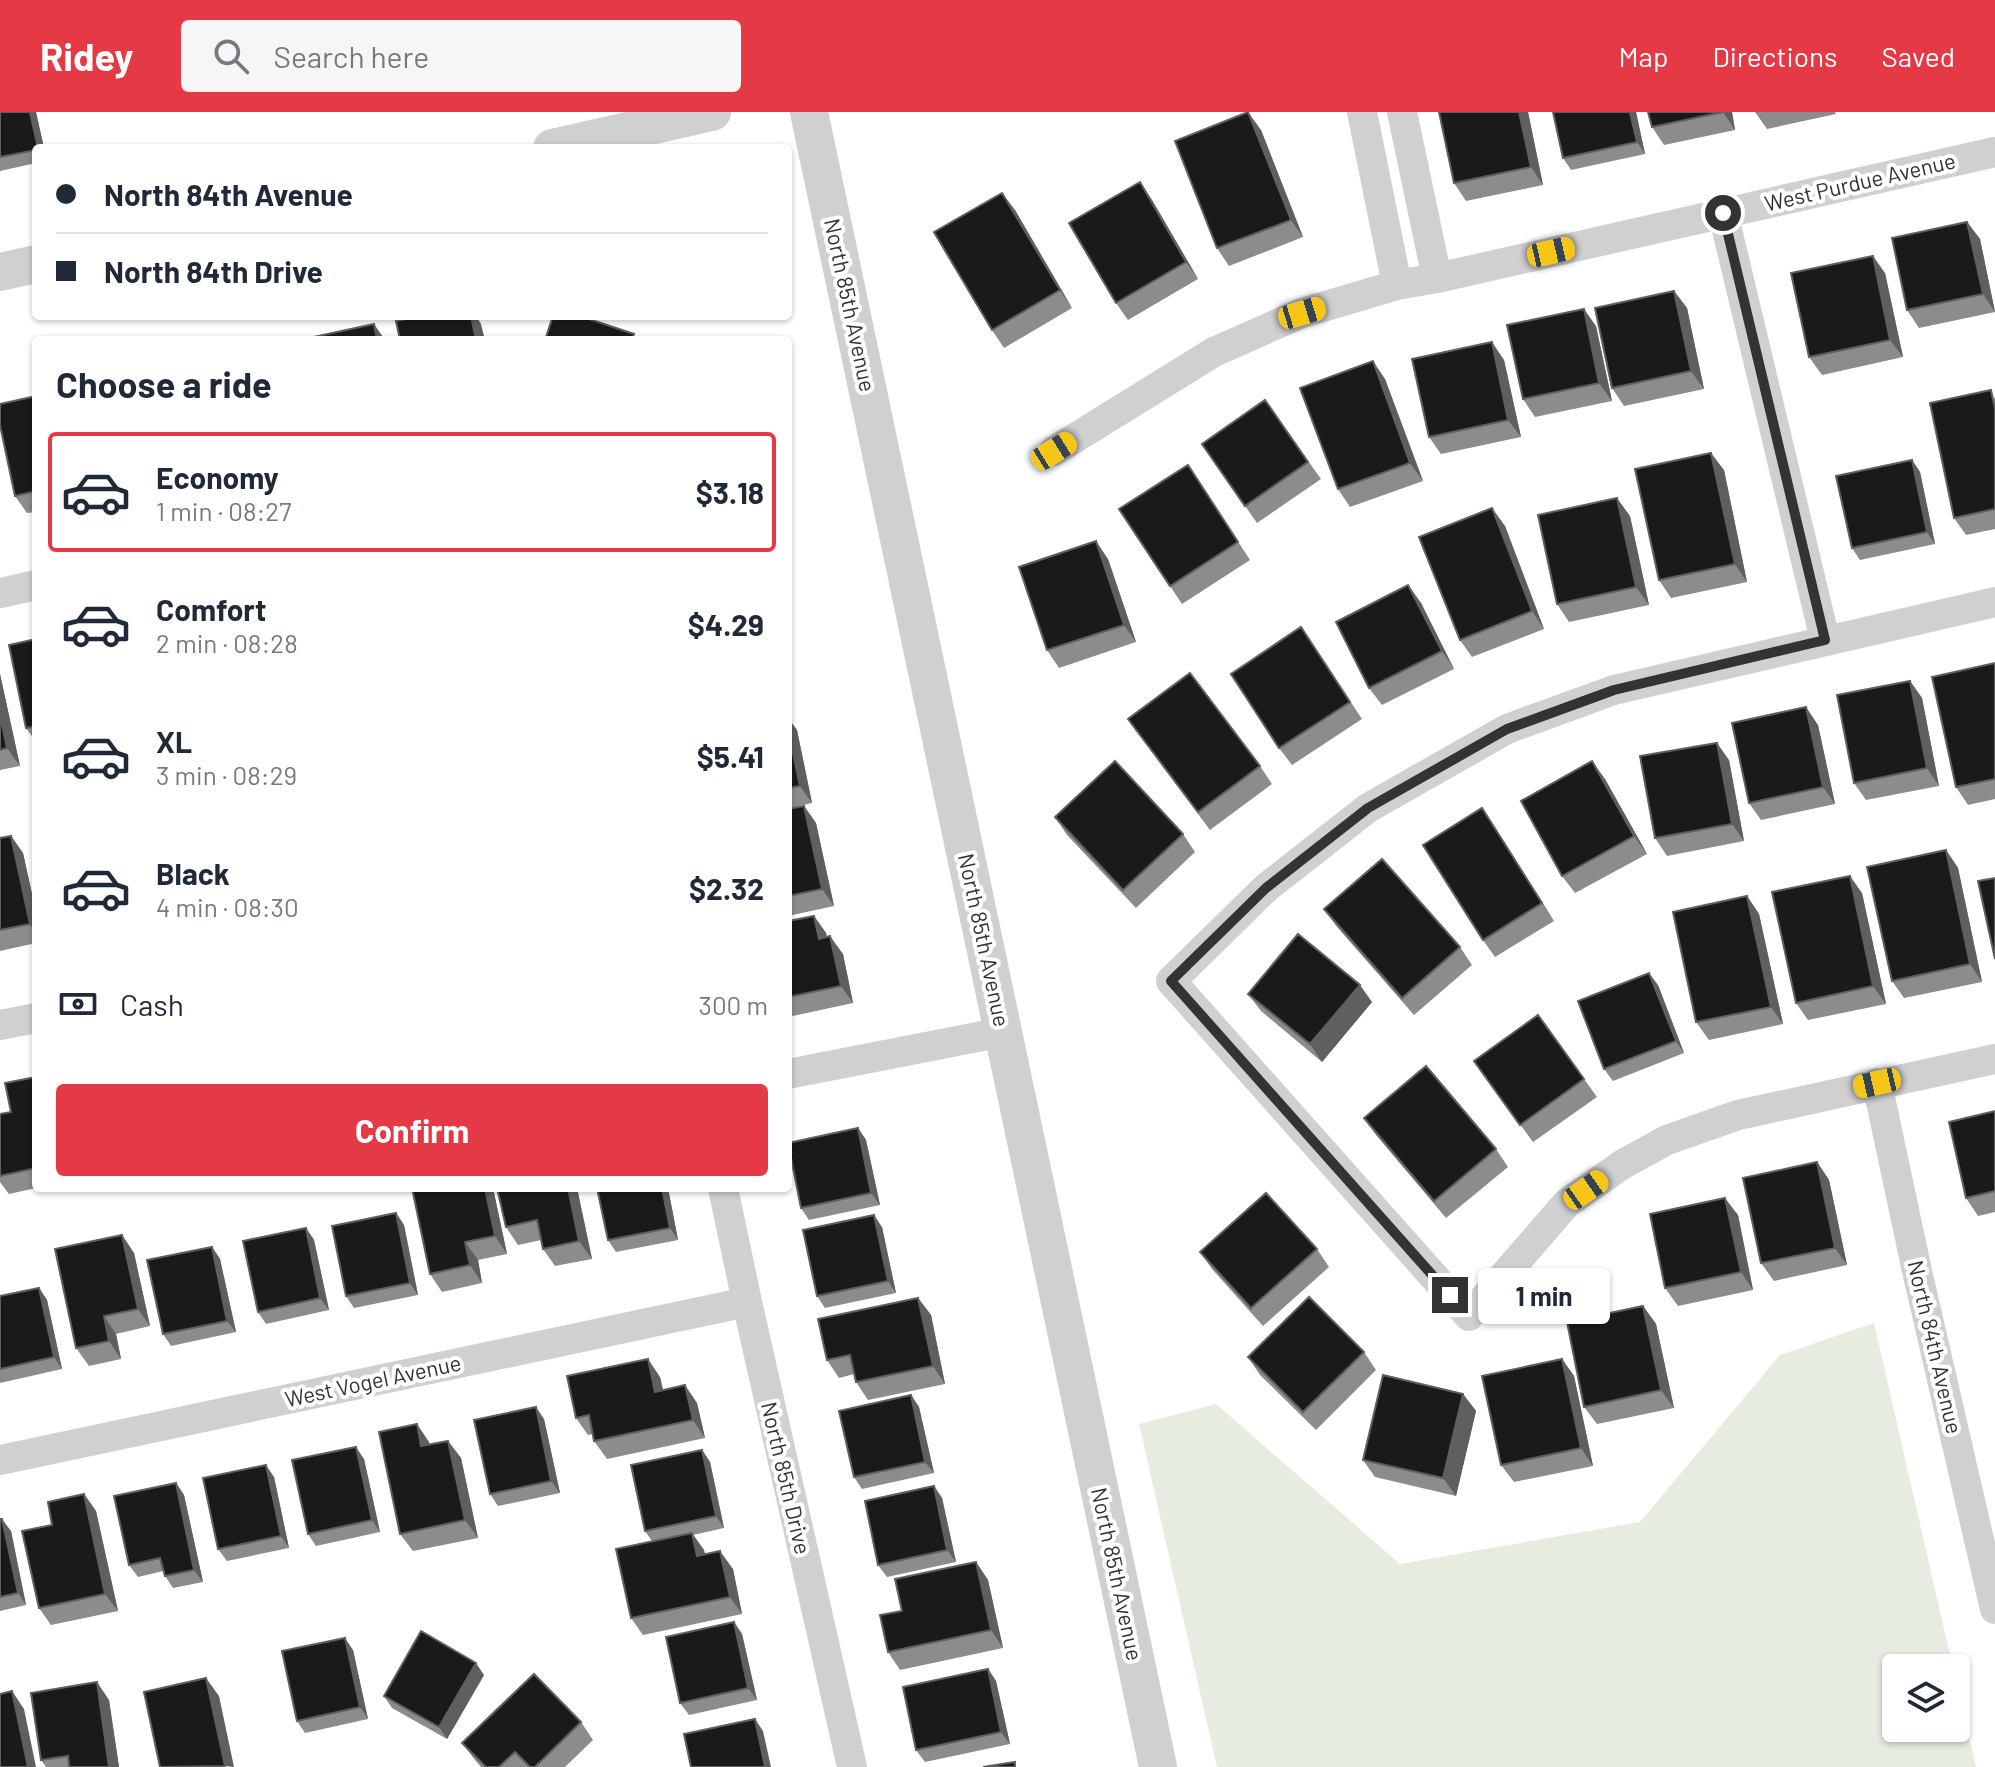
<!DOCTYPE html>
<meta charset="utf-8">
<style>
:root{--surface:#fff;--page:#f6f6f7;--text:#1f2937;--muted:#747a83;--line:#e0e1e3;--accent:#e63946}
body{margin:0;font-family:Barlow,sans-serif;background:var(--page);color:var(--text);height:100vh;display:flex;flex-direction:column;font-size:30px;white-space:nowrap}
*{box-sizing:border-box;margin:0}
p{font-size:26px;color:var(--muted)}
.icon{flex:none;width:44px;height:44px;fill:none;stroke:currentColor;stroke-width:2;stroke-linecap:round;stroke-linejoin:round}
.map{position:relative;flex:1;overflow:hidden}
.sheet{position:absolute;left:32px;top:224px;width:760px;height:856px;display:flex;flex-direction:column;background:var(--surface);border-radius:8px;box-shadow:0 2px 6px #0004}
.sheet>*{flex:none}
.hud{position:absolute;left:32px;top:32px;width:760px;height:176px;border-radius:8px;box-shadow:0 2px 6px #0004;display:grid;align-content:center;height:176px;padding:0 24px;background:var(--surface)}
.tools{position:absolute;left:1882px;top:1542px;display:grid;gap:16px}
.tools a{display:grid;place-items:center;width:88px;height:88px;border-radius:8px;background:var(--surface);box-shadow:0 2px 6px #0004;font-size:40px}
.end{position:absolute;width:36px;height:36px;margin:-18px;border:10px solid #333;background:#fff;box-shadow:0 0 0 4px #fff}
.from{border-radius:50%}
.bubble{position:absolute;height:56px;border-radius:8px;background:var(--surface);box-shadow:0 2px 6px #0004;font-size:26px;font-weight:700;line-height:56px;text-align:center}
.car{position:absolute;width:24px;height:48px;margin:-24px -12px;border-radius:10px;box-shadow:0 0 6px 2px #0007;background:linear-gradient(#f5c518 24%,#345 0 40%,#f5c518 0 76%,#345 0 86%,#f5c518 0)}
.hud b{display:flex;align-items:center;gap:28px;height:76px;font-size:30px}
.hud b+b{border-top:2px solid var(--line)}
.hud i{width:20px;height:20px;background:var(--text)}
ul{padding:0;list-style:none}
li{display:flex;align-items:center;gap:24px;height:120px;margin:0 16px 12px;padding:0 8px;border:4px solid transparent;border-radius:8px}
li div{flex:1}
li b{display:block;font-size:30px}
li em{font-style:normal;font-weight:700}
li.current{border-color:var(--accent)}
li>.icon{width:72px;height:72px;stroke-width:1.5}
h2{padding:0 24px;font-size:36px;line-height:96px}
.pay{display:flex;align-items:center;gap:20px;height:88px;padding:0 24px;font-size:30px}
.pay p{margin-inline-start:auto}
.cta{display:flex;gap:16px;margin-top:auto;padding:16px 24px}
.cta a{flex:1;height:92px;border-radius:8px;background:var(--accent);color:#fff;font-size:32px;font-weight:700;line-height:92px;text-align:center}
header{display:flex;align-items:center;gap:48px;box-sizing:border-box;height:112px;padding:0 40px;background:var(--accent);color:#fff}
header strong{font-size:38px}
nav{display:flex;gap:44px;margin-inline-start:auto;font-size:28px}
.search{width:560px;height:72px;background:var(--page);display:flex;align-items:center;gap:20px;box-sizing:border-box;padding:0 28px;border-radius:8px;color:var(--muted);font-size:30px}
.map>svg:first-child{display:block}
</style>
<header>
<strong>Ridey</strong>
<div class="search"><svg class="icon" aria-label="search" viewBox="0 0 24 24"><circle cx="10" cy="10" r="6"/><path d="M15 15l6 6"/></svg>Search here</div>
<nav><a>Map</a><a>Directions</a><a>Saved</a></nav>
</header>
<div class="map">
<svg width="1995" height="1655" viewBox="0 0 1995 1655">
<rect width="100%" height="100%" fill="#fff"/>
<!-- green -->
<path fill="#e6ecdf" d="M1874,1211L1953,1556H1896V1616H1956V1567L1976,1655H1217L1139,1312L1216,1292L1400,1452L1640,1410L1780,1243Z"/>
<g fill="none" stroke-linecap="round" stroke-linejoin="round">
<!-- minor -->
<path stroke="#d0d0d0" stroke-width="30" d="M1362,0L1397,173
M1402,0L1437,166
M1723,101L1825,528
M1054,339L1214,240L1302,201L1397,173L1437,166L1995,40
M0,481L36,473
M1995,490L1614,578L1507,617L1368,696L1266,776L1171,869L1469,1204L1567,1091L1623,1052L1667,1028L1738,1003L1995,947
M0,913L36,906
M788,962L1003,920
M1877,971L1917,1159L1995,1497
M723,1076L747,1190L852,1655
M0,1348L747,1190"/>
<!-- tertiary -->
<path stroke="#d0d0d0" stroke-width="38" d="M809,0L1158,1655
M552,36L712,0
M0,160L36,152"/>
</g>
<!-- wall -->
<path fill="#8c8c8c" d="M0,0H36L44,36H36V51L0,59Z
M1528,0L1543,73L1466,89L1454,71Z
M1636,0L1645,42L1571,58L1563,46Z
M1648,0H1732L1735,18L1664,33L1652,15Z
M1755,0H1835L1836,2L1767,17Z
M1261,18L1303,125L1229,154L1217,136Z
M1152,88L1198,167L1128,208L1116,191Z
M1015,98L1072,196L1004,236L992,218Z
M1967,110L1980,127L1995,200L1919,216L1907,198Z
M1885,161L1903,245L1822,263L1809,245Z
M1674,179L1687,196L1704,277L1624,294L1612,276Z
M1596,214L1612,289L1535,305L1523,287Z
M1504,248L1521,325L1441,342L1429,325Z
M1385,267L1423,369L1350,395L1338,377Z
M36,284V400L27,401L15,384Z
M1995,284V417L1966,423L1954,406Z
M1265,288L1321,367L1257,411L1202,332Z
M1912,348L1920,360L1935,432L1860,448L1852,436Z
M1724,358L1747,470L1671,486L1659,468Z
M1200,371L1250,448L1182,492L1170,474Z
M1630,404L1649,493L1569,510L1557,492Z
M1505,414L1544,517L1472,545L1460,528Z
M1108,447L1136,530L1059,556L1047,538Z
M1408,473L1421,491L1454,557L1382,593L1369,576Z
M1301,515L1362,607L1292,653L1279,636Z
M36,527V630L26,616Z
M1995,551V687L1968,693L1956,675Z
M0,562L20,654L0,658Z
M1910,569L1922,586L1939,674L1866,688L1854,671Z
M788,606L797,618L812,691L788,697Z
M1128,607L1260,654L1272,672L1210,718Z
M1818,613L1835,692L1761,708L1749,691Z
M1729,648L1744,729L1667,744L1655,726Z
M1605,667L1647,742L1575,781L1562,764Z
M804,694L816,711L834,794L788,804V697Z
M1055,705L1183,722L1195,740L1136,796L1067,723Z
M1494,714L1554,809L1495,845L1483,828Z
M11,724L23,741L36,800V831L0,839V726Z
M1946,738L1958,756L1982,870L1904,886L1892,869Z
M1862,781L1886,892L1808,908L1796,891Z
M1747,784L1759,802L1783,912L1709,928L1696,910Z
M1324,797L1460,835L1472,853L1414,903L1337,815Z
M814,804L826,821L827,825L843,842L853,891L788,905V809Z
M1658,873L1684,941L1613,969L1604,957Z
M1248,882L1372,890L1322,950L1261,899Z
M1538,903L1597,985L1533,1030L1474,949Z
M36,965V1076L9,1082L0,1070V1002L11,1000Z
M1995,999V1100L1978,1104L1966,1086Z
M1364,1006L1496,1037L1508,1055L1446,1106L1376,1023Z
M858,1016L866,1028L880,1093L809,1108L801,1096Z
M1817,1050L1829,1068L1847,1153L1774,1169L1761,1151Z
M412,1076H493L507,1142L478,1148L482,1171L442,1180L430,1162Z
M577,1076L592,1147L555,1154L543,1137L541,1128L518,1133L506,1115Z
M668,1076L678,1128L616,1140L608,1128Z
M396,1101L404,1113L418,1183L354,1196L346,1184Z
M1738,1103L1753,1178L1678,1194L1665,1176Z
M882,1115L896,1181L825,1196L817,1184Z
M306,1116L314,1128L329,1198L266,1212L258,1200Z
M122,1123L134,1141L150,1214L116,1222L121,1247L89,1254L76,1236Z
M212,1135L220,1147L236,1220L171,1234L163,1222Z
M1317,1137L1329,1155L1263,1214L1212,1157L1200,1140Z
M39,1176L47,1188L62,1257L0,1271V1184Z
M918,1186L931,1203L945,1272L868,1288L856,1270L854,1262L839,1266L827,1248Z
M1643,1194L1656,1212L1674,1296L1597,1312L1584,1295Z
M1364,1240L1376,1258L1316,1318L1260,1263L1248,1245Z
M1562,1247L1574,1264L1593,1354L1514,1370L1501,1353Z
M660,1265L663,1278L697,1291L705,1326L607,1347L594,1329L593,1322L588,1323L576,1306Z
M1463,1282L1476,1299L1456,1384L1375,1365L1363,1348Z
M911,1283L919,1295L934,1361L862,1377L854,1365Z
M544,1307L560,1381L498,1394L490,1382Z
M417,1312L429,1333L448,1329L461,1346L478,1426L413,1439L400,1422Z
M702,1338L710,1350L724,1416L693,1423L704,1438L705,1443L733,1457L742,1502L643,1523L631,1506L652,1429L645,1419Z
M364,1347L380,1420L316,1434L308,1422Z
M274,1365L289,1436L227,1449L218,1437Z
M176,1371L184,1383L203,1470L173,1476L165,1464L163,1459L138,1465L129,1453Z
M934,1374L942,1386L956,1450L887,1465L878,1453Z
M84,1382L96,1399L118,1499L51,1513L39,1496Z
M0,1407L11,1419L26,1493L0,1499Z
M976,1450L988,1468L1003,1536L900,1558L888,1540L902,1499Z
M734,1510L742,1522L757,1588L689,1603L680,1591Z
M353,1538L368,1607L305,1621L297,1609Z
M988,1557L996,1569L1010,1632L925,1650L916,1638Z
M484,1563L447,1627L392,1596L384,1584Z
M109,1588L119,1655H46L41,1648Z
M581,1610L593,1628L565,1655H481L475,1648L462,1631Z"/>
<!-- shaded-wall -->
<path fill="#5f5f5f" d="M30,0H36L44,36H38Z
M1248,0L1261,18L1303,125L1291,108Z
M1519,0H1528L1543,73L1531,55Z
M1630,0H1636L1645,42L1637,30Z
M1723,0H1732L1735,18Z
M1140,70L1152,88L1198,167L1186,150Z
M1002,81L1015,98L1072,196L1060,178Z
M1967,110L1980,127L1995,200L1983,182Z
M1873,144L1885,161L1903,245L1890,228Z
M1674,179L1687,196L1704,277L1691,259Z
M1584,197L1596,214L1612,289L1599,271Z
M471,204H476L481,212L485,228H476Z
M374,212L385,228H377Z
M1492,230L1504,248L1521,325L1508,308Z
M1373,249L1385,267L1423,369L1410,351Z
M1711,341L1724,358L1747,470L1735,452Z
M1912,348L1920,360L1935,432L1927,420Z
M1617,386L1630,404L1649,493L1636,475Z
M1492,396L1505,414L1544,517L1532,499Z
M1096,429L1108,447L1136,530L1124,513Z
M1408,473L1421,491L1454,557L1442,539Z
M0,562L20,654L7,636L0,602Z
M1910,569L1922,586L1939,674L1927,656Z
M1806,595L1818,613L1835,692L1823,675Z
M788,606L797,618L812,691L800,674L788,618Z
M1717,631L1729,648L1744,729L1732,712Z
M1592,649L1605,667L1647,742L1634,724Z
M804,694L816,711L834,794L822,777Z
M1482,696L1494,714L1554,809L1542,791Z
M11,724L23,741L36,800V821L30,812Z
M1946,738L1958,756L1982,870L1970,852Z
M1850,764L1862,781L1886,892L1873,874Z
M1747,784L1759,802L1783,912L1771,895Z
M814,804L826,821L831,845L819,827Z
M830,824L843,842L853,891L841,874Z
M1649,861L1658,873L1684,941L1676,929Z
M1360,873L1372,890L1322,950L1310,932Z
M858,1016L866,1028L880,1093L871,1081Z
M1817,1050L1829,1068L1847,1153L1835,1136Z
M485,1076H493L507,1142L495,1124Z
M568,1076H577L592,1147L579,1129Z
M662,1076H668L678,1128L670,1116Z
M1725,1086L1738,1103L1753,1178L1741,1160Z
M396,1101L404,1113L418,1183L410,1171Z
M874,1103L882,1115L896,1181L888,1169Z
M306,1116L314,1128L329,1198L320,1186Z
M122,1123L134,1141L150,1214L138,1197Z
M465,1130L478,1148L482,1171L470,1153Z
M212,1135L220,1147L236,1220L227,1209Z
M39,1176L47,1188L62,1257L54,1245Z
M918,1186L931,1203L945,1272L933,1254Z
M1643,1194L1656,1212L1674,1296L1661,1278Z
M104,1204L116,1222L121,1247L109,1229Z
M648,1247L660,1265L667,1297L655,1280Z
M1562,1247L1574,1264L1593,1354L1581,1336Z
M685,1273L697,1291L705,1326L693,1308Z
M1463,1282L1476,1299L1456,1384L1443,1366Z
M911,1283L919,1295L934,1361L925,1350Z
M536,1295L544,1307L560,1381L551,1369Z
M417,1312L429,1330L434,1352L421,1334Z
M448,1329L461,1346L478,1426L465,1408Z
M356,1335L364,1347L380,1420L372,1408Z
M702,1338L710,1350L724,1416L716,1404Z
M266,1353L274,1365L289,1436L281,1424Z
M176,1371L184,1383L203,1470L194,1458Z
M934,1374L942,1386L956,1450L947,1438Z
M84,1382L96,1399L118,1499L105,1482Z
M2,1407L11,1419L26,1493L18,1481Z
M692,1421L704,1438L709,1462L697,1444Z
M720,1439L733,1457L742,1502L730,1485Z
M976,1450L988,1468L1003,1536L991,1518Z
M734,1510L742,1522L757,1588L748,1576Z
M345,1526L353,1538L368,1607L360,1595Z
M476,1551L484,1563L447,1627L439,1615Z
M988,1557L996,1569L1010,1632L1001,1620Z
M206,1566L219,1584L234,1655L225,1654Z
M97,1570L109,1588L119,1655H109Z
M12,1579L24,1597L36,1655H28Z
M755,1607L763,1619L771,1655H765Z"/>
<!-- building -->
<path fill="#1a1a1a" stroke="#5f5f5f" stroke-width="2" d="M0,0H30L38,36H36V38L0,45Z
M1248,0L1291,108L1217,136L1175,29Z
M1439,0H1519L1531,55L1454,71Z
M1553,0H1630L1637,30L1563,46Z
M1648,0H1723L1652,15Z
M1140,70L1186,150L1116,191L1069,111Z
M1002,81L1060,178L992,218L934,120Z
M1967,110L1983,182L1907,198L1892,126Z
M1873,144L1890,228L1809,245L1791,161Z
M1674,179L1691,259L1612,276L1595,196Z
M1584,197L1599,271L1523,287L1507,213Z
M422,204H471L476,228H400L396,209Z
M553,204H580L634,222L632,228H545Z
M374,212L377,228H300Z
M1492,230L1508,308L1429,325L1412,247Z
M1373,249L1410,351L1338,377L1300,276Z
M1991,278L1995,297V397L1954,406L1930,291Z
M36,284V379L15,384L0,313V292Z
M1265,288L1308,350L1245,394L1202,332Z
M1711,341L1735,452L1659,468L1635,357Z
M1912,348L1927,420L1852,436L1836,364Z
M1188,353L1238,430L1170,474L1119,397Z
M1617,386L1636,475L1557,492L1538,403Z
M1492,396L1532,499L1460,528L1419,425Z
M1096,429L1124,513L1047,538L1019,455Z
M1408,473L1442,539L1369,576L1336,510Z
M1301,515L1350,590L1279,636L1231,562Z
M36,527V614L26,616L9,533Z
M1995,551V667L1956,675L1932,565Z
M1190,561L1260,654L1198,700L1128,607Z
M1910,569L1927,656L1854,671L1837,583Z
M1806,595L1823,675L1749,691L1732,611Z
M0,602L7,636L0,638Z
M788,618L800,674L788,676Z
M1717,631L1732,712L1655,726L1640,644Z
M1115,649L1183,722L1123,778L1055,705Z
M1592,649L1634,724L1562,764L1521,689Z
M804,694L822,777L788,784V697Z
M1482,696L1542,791L1483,828L1423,733Z
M11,724L30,812L0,818V726Z
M1946,738L1970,852L1892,869L1867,755Z
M1382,747L1460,835L1402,886L1324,797Z
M1850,764L1873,874L1796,891L1772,780Z
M1995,766V847L1978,769Z
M1747,784L1771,895L1696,910L1673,800Z
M814,804L819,827L830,824L841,874L788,885V809Z
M1298,822L1360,873L1310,932L1248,882Z
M1649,861L1676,929L1604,957L1578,889Z
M1538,903L1584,967L1520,1013L1474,949Z
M1426,954L1496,1037L1434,1089L1364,1006Z
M36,965V1056L0,1064V1002L11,1000L5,971Z
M1995,999V1079L1966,1086L1949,1010Z
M858,1016L871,1081L801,1096L788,1031Z
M1817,1050L1835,1136L1761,1151L1743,1066Z
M412,1076H485L495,1124L465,1130L470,1153L430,1162Z
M497,1076H568L579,1129L543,1137L537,1108L506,1115Z
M597,1076H662L670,1116L608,1128Z
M1266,1081L1317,1137L1251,1196L1200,1140Z
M1725,1086L1741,1160L1665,1176L1650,1102Z
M396,1101L410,1171L346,1184L332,1114Z
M874,1103L888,1169L817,1184L803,1118Z
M306,1116L320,1186L258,1200L243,1129Z
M122,1123L138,1197L104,1204L109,1229L76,1236L55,1137Z
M212,1135L227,1209L163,1222L147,1148Z
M39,1176L54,1245L0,1257V1184Z
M1309,1185L1364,1240L1303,1300L1248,1245Z
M918,1186L933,1254L856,1270L850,1243L827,1248L818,1207Z
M1643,1194L1661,1278L1584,1295L1567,1210Z
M648,1247L655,1280L685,1273L693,1308L594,1329L589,1303L576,1306L567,1264Z
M1562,1247L1581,1336L1501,1353L1482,1264Z
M1383,1263L1463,1282L1443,1366L1363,1348Z
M911,1283L925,1350L854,1365L839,1299Z
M536,1295L551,1369L490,1382L474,1308Z
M417,1312L421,1334L448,1329L465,1408L400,1422L379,1320Z
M356,1335L372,1408L308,1422L292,1348Z
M702,1338L716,1404L645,1419L631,1353Z
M266,1353L281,1424L218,1437L203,1366Z
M176,1371L194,1458L165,1464L160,1446L129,1453L114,1384Z
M934,1374L947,1438L878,1453L865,1389Z
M84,1382L105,1482L39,1496L22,1419L52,1413L48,1390Z
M0,1407H2L18,1481L0,1485Z
M692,1421L697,1444L720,1439L730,1485L631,1506L616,1437Z
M976,1450L991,1518L888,1540L880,1503L902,1499L895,1467Z
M734,1510L748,1576L680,1591L666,1525Z
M421,1519L476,1551L439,1615L384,1584Z
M345,1526L360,1595L297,1609L282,1539Z
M988,1557L1001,1620L916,1638L903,1575Z
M534,1562L581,1610L535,1655H530L515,1640L499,1655H486L462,1631Z
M206,1566L225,1654L160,1655L144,1580Z
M97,1570L109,1655H69L68,1644L41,1648L31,1581Z
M12,1579L28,1655H0V1582Z
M755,1607L765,1655H691L684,1622Z
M1015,1650V1655H983Z"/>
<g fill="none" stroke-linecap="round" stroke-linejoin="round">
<!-- route -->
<path stroke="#333" stroke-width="10" d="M1450,1183L1171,869L1266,776L1368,696L1507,617L1614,578L1825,528L1723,101"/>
</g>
<g text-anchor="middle" stroke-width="8" stroke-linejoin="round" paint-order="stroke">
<!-- street labels -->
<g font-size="22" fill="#333" stroke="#fff">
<text transform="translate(1860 70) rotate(-13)" y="8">West Purdue Avenue</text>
<text transform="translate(850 193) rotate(78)" y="8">North 85th Avenue</text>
<text transform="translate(984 828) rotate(78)" y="8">North 85th Avenue</text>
<text transform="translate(1935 1235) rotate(77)" y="8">North 84th Avenue</text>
<text transform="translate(373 1269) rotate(-12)" y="8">West Vogel Avenue</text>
<text transform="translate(786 1366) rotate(77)" y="8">North 85th Drive</text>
<text transform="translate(1117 1462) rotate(78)" y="8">North 85th Avenue</text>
</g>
</g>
</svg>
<div class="tools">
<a><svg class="icon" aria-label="layers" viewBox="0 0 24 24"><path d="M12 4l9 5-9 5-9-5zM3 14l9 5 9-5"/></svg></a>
</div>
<i class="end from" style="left:1723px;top:101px"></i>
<i class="end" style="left:1450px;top:1183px"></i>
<div class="bubble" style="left:1478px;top:1156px;width:132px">1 min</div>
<i class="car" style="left:1551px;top:140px;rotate:77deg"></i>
<i class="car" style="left:1302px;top:201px;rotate:73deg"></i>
<i class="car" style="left:1054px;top:339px;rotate:58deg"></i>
<i class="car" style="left:1877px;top:971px;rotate:257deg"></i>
<i class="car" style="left:1586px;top:1078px;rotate:55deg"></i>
<div class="hud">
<b><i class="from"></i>North 84th Avenue</b>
<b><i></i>North 84th Drive</b>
</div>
<section class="sheet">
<h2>Choose a ride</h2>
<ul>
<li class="current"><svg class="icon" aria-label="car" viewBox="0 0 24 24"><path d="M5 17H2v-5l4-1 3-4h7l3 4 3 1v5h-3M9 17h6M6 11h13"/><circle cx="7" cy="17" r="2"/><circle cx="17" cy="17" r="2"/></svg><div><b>Economy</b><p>1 min · 08:27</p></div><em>$3.18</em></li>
<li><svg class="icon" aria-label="car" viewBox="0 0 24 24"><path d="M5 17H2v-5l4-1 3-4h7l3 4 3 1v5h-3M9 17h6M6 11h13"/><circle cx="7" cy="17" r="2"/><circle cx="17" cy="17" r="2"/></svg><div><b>Comfort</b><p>2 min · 08:28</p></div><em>$4.29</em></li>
<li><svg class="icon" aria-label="car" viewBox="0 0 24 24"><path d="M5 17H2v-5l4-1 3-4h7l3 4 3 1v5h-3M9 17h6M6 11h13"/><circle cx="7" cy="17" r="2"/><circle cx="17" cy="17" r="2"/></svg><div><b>XL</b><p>3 min · 08:29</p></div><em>$5.41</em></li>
<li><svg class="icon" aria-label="car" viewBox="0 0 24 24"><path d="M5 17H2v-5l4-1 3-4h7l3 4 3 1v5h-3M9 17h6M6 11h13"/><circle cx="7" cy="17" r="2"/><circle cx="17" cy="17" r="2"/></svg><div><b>Black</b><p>4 min · 08:30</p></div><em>$2.32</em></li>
</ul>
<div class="pay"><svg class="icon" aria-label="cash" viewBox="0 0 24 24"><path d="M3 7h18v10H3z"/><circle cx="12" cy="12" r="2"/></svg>Cash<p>300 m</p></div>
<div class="cta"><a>Confirm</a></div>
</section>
</div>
